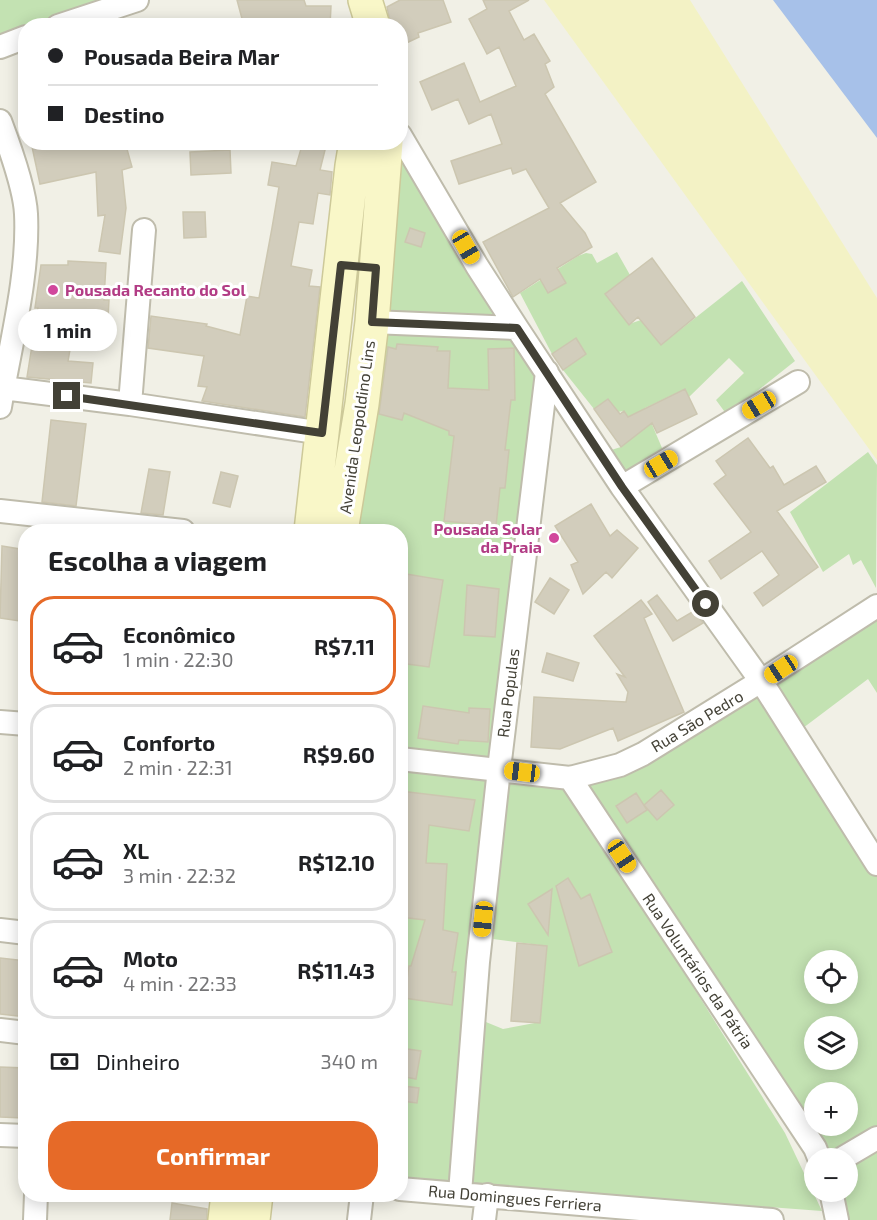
<!DOCTYPE html>
<html lang="pt">
<meta charset="utf-8">
<style>
:root{--surface:#fff;--page:#f6f6f6;--text:#202124;--muted:#757577;--line:#e0e0e0;--accent:#e66a28}
body{margin:0;font-family:"Exo 2",sans-serif;background:var(--page);color:var(--text);height:100vh;display:flex;flex-direction:column;font-size:22px;white-space:nowrap}
*{box-sizing:border-box;margin:0}
p{font-size:20px;color:var(--muted)}
.icon{flex:none;width:33px;height:33px;fill:none;stroke:currentColor;stroke-width:2;stroke-linecap:round;stroke-linejoin:round}
.map{position:relative;flex:1;overflow:hidden}
.sheet{position:absolute;left:18px;top:524px;width:390px;height:678px;display:flex;flex-direction:column;background:var(--surface);border-radius:24px;box-shadow:0 3px 15px #0003}
.sheet>*{flex:none}
.hud{position:absolute;left:18px;top:18px;width:390px;height:132px;border-radius:24px;box-shadow:0 3px 15px #0003;display:grid;align-content:center;height:132px;padding:0 30px;background:var(--surface)}
.tools{position:absolute;left:804px;top:950px;display:grid;gap:12px}
.tools a{display:grid;place-items:center;width:54px;height:54px;border-radius:50%;background:var(--surface);box-shadow:0 3px 15px #0003;font-size:30px}
.end{position:absolute;width:27px;height:27px;margin:-14px;border:8px solid #434136;background:#fff;box-shadow:0 0 0 3px #fff}
.from{border-radius:50%}
.bubble{position:absolute;height:42px;border-radius:21px;background:var(--surface);box-shadow:0 3px 15px #0003;font-size:20px;font-weight:700;line-height:42px;text-align:center}
.car{position:absolute;width:18px;height:36px;margin:-18px -9px;border-radius:8px;box-shadow:0 0 4px 2px #0007;background:linear-gradient(#f5c518 24%,#345 0 40%,#f5c518 0 76%,#345 0 86%,#f5c518 0)}
.hud b{display:flex;align-items:center;gap:21px;height:57px;font-size:22px}
.hud b+b{border-top:2px solid var(--line)}
.hud i{width:15px;height:15px;background:var(--text)}
ul{padding:0;list-style:none}
li{display:flex;align-items:center;gap:18px;height:99px;margin:0 12px 9px;padding:0 18px;border:3px solid var(--line);border-radius:24px}
li div{flex:1}
li b{display:block;font-size:22px}
li em{font-style:normal;font-weight:700}
li.current{border-color:var(--accent)}
li>.icon{width:54px;height:54px;stroke-width:1.5}
h2{padding:0 30px;font-size:27px;line-height:72px}
.pay{display:flex;align-items:center;gap:15px;height:66px;padding:0 30px;font-size:22px}
.pay p{margin-inline-start:auto}
.button{display:flex;gap:12px;margin-top:auto;padding:12px 30px}
.button a{flex:1;height:69px;border-radius:24px;background:var(--accent);color:#fff;font-size:24px;font-weight:700;line-height:69px;text-align:center}
.map>svg:first-child{display:block}
</style>
<div class="map">
<svg width="877" height="1220" viewBox="0 0 877 1220">
<rect width="100%" height="100%" fill="#f1f0e6"/>
<!-- green -->
<path fill="#c3e2b2" fill-rule="evenodd" d="M0,0H116L40,25L26,26L25,31L0,39Z
M391,143L499,319L373,311Z
M617,252L630,275L629,324L641,320L661,345L742,281L795,361L727,415L716,400L744,373L729,358L689,397L685,389L645,408L665,455L626,481L611,450L621,447L640,432L624,411L618,412L608,399L594,409L563,370L586,354L576,338L552,354L520,293L578,256L586,253L592,254L597,263Z
M377,329L513,335L541,374L494,760L401,751L400,531H349Z
M868,452L877,465L876,588L861,560L853,565L849,554L823,572L790,512Z
M877,618V693L868,679L803,728L776,684Z
M759,689L877,873V1129L827,1157L578,780ZM814,960H848V993H814ZM814,1026H848V1059H814ZM814,1092H848V1125H814Z
M400,768L488,775L452,1183L401,1180Z
M508,782L567,786L785,1133L822,1211L469,1185L481,1020L503,1029L540,1022L547,946L493,939Z
M877,1146V1220H846L843,1191H848V1167Z"/>
<!-- sand -->
<path fill="#f3f2c5" d="M544,0H690L877,298V460Z"/>
<!-- water -->
<path fill="#a7c1e9" d="M773,0H877V138Z"/>
<!-- building -->
<path fill="#d2cdbc" stroke="#ccc6b0" stroke-width="1.5" d="M237,0H304L306,6H331L330,26H244Z
M400,0H443L451,22L418,33L419,37L400,46V26H391L387,7Z
M483,0H529L509,11L524,40L534,34L550,61L545,64L554,87L545,94L596,182L560,203L585,233L592,247L557,268L566,283L548,293L540,279L513,297L483,242L549,208L526,169L513,174L511,168L459,184L451,161L502,144L491,114L469,124L458,99L432,110L420,82L464,63L480,102L516,86L499,47L487,54L469,19L487,9Z
M31,142H125L132,167L122,170L126,208L120,254L99,251L105,215L98,216L96,172L40,184Z
M303,142H314L326,146L320,170L332,172L330,195L318,193L313,224L299,222L291,266L312,270L309,286L320,287L305,417L202,401L207,387L198,386L204,356L148,348L151,316L207,324L206,326L240,335L247,296L259,298L272,228L279,187L268,185L272,162L296,166Z
M230,150L231,173L191,175L190,152Z
M183,212H205L206,237L184,238Z
M410,228L425,233L421,247L405,242Z
M652,258L695,317L661,345L638,317L629,325L605,294Z
M68,261L106,263L104,300H109L108,318L76,315L68,361L93,363L91,383L27,377L38,308H35L41,265H68Z
M576,338L586,354L563,370L552,354Z
M397,344L438,347L437,351H450L448,388L489,390L488,349L514,348L515,400H511L505,450H509L505,488H500L496,526L444,521L454,436L449,435V431L404,413L402,420L379,414L388,347L396,349Z
M685,389L697,414L657,433L652,423L621,447L594,409L608,399L620,414L624,411L628,417Z
M51,420L86,424L76,506L42,502Z
M748,438L770,468L773,466L784,485L816,466L826,482L777,511L818,567L763,606L754,593L779,575L762,551L721,579L709,561L751,532L714,484L726,475L716,461Z
M149,469L170,472L163,515L141,513Z
M221,472L238,476L230,507L213,503Z
M591,504L610,536L617,530L638,548L612,578L606,572L583,594L571,565L578,562L555,526Z
M2,546L26,550V622L0,618Z
M400,573L443,580L429,667L400,663Z
M550,578L569,590L554,614L535,602Z
M467,585L499,589L495,637L464,635Z
M657,595L677,621L694,611L703,623L673,641L648,602Z
M641,600L652,614L644,618L684,712L618,741L613,728L560,749L531,747L534,697L626,702L628,692L617,674L625,677L594,636Z
M547,653L579,663L573,681L542,672Z
M423,706L469,713V708L490,709L488,742L459,740L458,744L418,738Z
M661,790L674,805L657,820L644,805Z
M400,791L475,800L469,831L429,825L426,863L447,864L443,930L458,933L452,972H456L452,1005L404,998L409,966H411L425,920L400,917L403,826H400Z
M636,793L647,810L627,823L616,806Z
M568,878L581,899L590,894L612,952L579,966L556,886Z
M552,889L548,935L528,904Z
M517,943L547,946L540,1023L511,1021Z
M0,958L26,961V1017L0,1014Z
M400,1048L421,1051L416,1079L400,1076Z
M0,1067L26,1068L23,1118L0,1117Z
M403,1086L419,1088L417,1103L401,1101Z
M172,1203L207,1209V1220H170Z"/>
<g fill="none" stroke-linecap="round" stroke-linejoin="round">
<defs>
<path id="minor" d="M58,26L137,0
M0,47L26,37
M0,121C9,145 25,190 26,214C29,277 10,345 0,407
M400,135L477,266L517,328L622,487L761,681L877,864
M372,322L517,328
M3,388L130,404L322,433
M130,404L144,230
M622,487L798,382
M0,511L183,531
M0,722L26,724
M400,759L570,778L815,1148L819,1158
M570,778L620,765L643,754L761,681L877,606
M0,930L26,933
M0,1030L26,1033
M0,1135L26,1136
M843,1158L877,1138
M400,1189L772,1220
M831,1191L837,1220
M460,1193L478,962L499,769L547,372
M35,1220L36,1194
M359,1220L362,1194
M484,1220L487,1195"/>
<path id="secondary" d="M365,0L373,26
M311,531L352,166L356,142
M341,531L362,404L372,322L386,142
M225,1220L228,1194
M253,1220L256,1194"/>
</defs>
<!-- minor casing -->
<use href="#minor" stroke="#bfbcac" stroke-width="26"/>
<!-- secondary casing -->
<use href="#secondary" stroke="#cdc999" stroke-width="36"/>
<!-- minor -->
<use href="#minor" stroke="#fff" stroke-width="22"/>
<!-- secondary -->
<use href="#secondary" stroke="#f9f7c8" stroke-width="33"/>
</g>
<g fill="none" stroke-linecap="round" stroke-linejoin="round">
<!-- route -->
<path stroke="#434136" stroke-width="8" d="M67,396L322,433L341,265L376,268L372,322L517,328L622,487L706,604"/>
</g>
<!-- markers -->
<g fill="#d1479c" stroke="#fff" stroke-width="2">
<circle cx="53" cy="290" r="6"/>
<circle cx="554" cy="538" r="6"/>
</g>
<g text-anchor="middle" stroke-width="6" stroke-linejoin="round" paint-order="stroke">
<!-- hotel labels -->
<g font-size="16" font-weight="bold" fill="#b23c85" stroke="#fff" text-anchor="start">
<text x="65" y="296">Pousada Recanto do Sol</text>
<text x="542" y="535" text-anchor="end">Pousada Solar<tspan x="542" dy="18">da Praia</tspan></text>
</g>
<!-- street labels -->
<g font-size="16" fill="#434136" stroke="#fff">
<text transform="translate(357 427) rotate(-82)" y="6">Avenida Leopoldino Lins</text>
<text transform="translate(508 693) rotate(-83)" y="6">Rua Populas</text>
<text transform="translate(697 721) rotate(-31)" y="6">Rua São Pedro</text>
<text transform="translate(698 971) rotate(56)" y="6">Rua Voluntários da Pátria</text>
<text transform="translate(515 1198) rotate(5)" y="6">Rua Domingues Ferriera</text>
</g>
</g>
</svg>
<div class="tools">
<a><svg class="icon" aria-label="locate" viewBox="0 0 24 24"><circle cx="12" cy="12" r="6"/><path d="M12 2v4M12 18v4M2 12h4M18 12h4"/></svg></a>
<a><svg class="icon" aria-label="layers" viewBox="0 0 24 24"><path d="M12 4l9 5-9 5-9-5zM3 14l9 5 9-5"/></svg></a>
<a>+</a>
<a>−</a>
</div>
<i class="end from" style="left:706px;top:604px"></i>
<i class="end" style="left:67px;top:396px"></i>
<div class="bubble" style="left:18px;top:309px;width:99px">1 min</div>
<i class="car" style="left:466px;top:247px;rotate:150deg"></i>
<i class="car" style="left:759px;top:405px;rotate:239deg"></i>
<i class="car" style="left:661px;top:464px;rotate:59deg"></i>
<i class="car" style="left:781px;top:669px;rotate:237deg"></i>
<i class="car" style="left:522px;top:772px;rotate:277deg"></i>
<i class="car" style="left:622px;top:856px;rotate:146deg"></i>
<i class="car" style="left:483px;top:919px;rotate:186deg"></i>
<div class="hud">
<b><i class="from"></i>Pousada Beira Mar</b>
<b><i></i>Destino</b>
</div>
<section class="sheet">
<h2>Escolha a viagem</h2>
<ul>
<li class="current"><svg class="icon" aria-label="car" viewBox="0 0 24 24"><path d="M5 17H2v-5l4-1 3-4h7l3 4 3 1v5h-3M9 17h6M6 11h13"/><circle cx="7" cy="17" r="2"/><circle cx="17" cy="17" r="2"/></svg><div><b>Econômico</b><p>1 min · 22:30</p></div><em>R$7.11</em></li>
<li><svg class="icon" aria-label="car" viewBox="0 0 24 24"><path d="M5 17H2v-5l4-1 3-4h7l3 4 3 1v5h-3M9 17h6M6 11h13"/><circle cx="7" cy="17" r="2"/><circle cx="17" cy="17" r="2"/></svg><div><b>Conforto</b><p>2 min · 22:31</p></div><em>R$9.60</em></li>
<li><svg class="icon" aria-label="car" viewBox="0 0 24 24"><path d="M5 17H2v-5l4-1 3-4h7l3 4 3 1v5h-3M9 17h6M6 11h13"/><circle cx="7" cy="17" r="2"/><circle cx="17" cy="17" r="2"/></svg><div><b>XL</b><p>3 min · 22:32</p></div><em>R$12.10</em></li>
<li><svg class="icon" aria-label="car" viewBox="0 0 24 24"><path d="M5 17H2v-5l4-1 3-4h7l3 4 3 1v5h-3M9 17h6M6 11h13"/><circle cx="7" cy="17" r="2"/><circle cx="17" cy="17" r="2"/></svg><div><b>Moto</b><p>4 min · 22:33</p></div><em>R$11.43</em></li>
</ul>
<div class="pay"><svg class="icon" aria-label="cash" viewBox="0 0 24 24"><path d="M3 7h18v10H3z"/><circle cx="12" cy="12" r="2"/></svg>Dinheiro<p>340 m</p></div>
<div class="button"><a>Confirmar</a></div>
</section>
</div>
